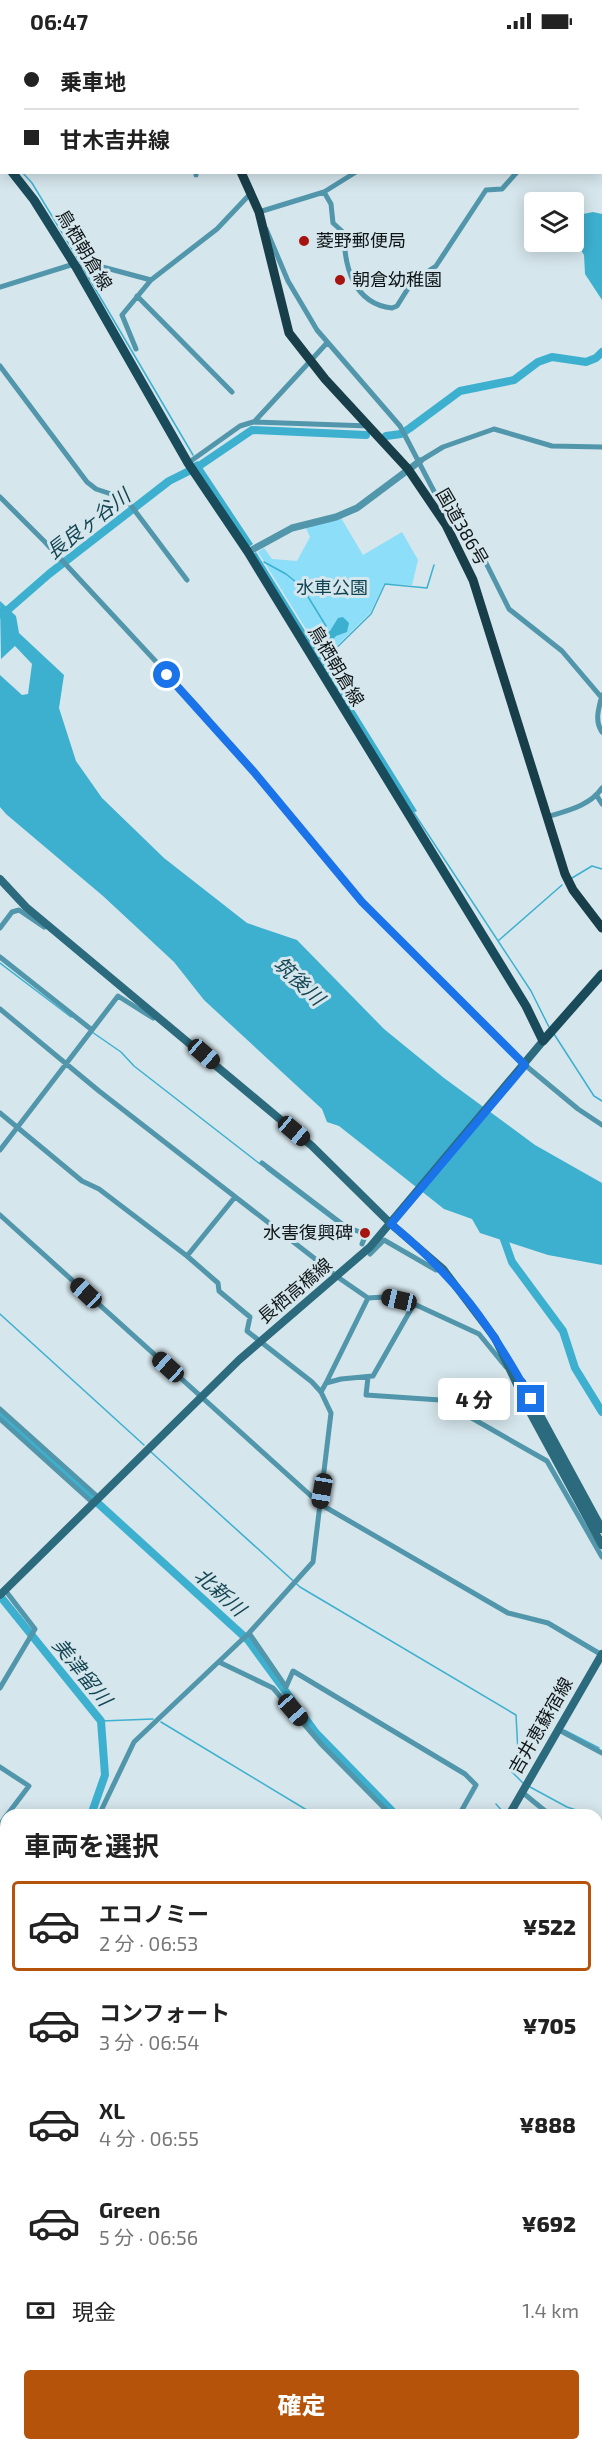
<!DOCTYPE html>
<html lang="ja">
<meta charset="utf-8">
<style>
:root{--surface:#fff;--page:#f6f6f6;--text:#222;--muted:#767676;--line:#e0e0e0;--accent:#b45309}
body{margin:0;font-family:"Exo 2","Noto Sans JP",sans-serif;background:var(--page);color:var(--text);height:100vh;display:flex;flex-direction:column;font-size:22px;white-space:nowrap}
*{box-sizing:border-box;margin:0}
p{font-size:20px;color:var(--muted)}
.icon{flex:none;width:33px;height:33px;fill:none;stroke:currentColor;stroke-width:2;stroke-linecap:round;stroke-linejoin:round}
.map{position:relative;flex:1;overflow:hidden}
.panel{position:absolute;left:0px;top:1767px;width:603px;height:642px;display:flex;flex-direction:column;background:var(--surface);border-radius:18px 18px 0 0;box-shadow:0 3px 15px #0003}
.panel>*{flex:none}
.guide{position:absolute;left:0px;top:0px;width:603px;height:132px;box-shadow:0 3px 15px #0003;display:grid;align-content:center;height:132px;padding:0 24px;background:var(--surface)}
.buttons{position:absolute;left:524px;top:150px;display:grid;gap:12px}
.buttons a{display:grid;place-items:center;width:60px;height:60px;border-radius:6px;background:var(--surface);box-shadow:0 3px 15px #0003;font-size:30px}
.end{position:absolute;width:27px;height:27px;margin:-14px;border:8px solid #1a73e8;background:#fff;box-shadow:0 0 0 3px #fff}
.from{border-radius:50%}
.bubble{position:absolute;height:42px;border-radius:6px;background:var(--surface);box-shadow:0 3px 15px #0003;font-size:20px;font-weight:800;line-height:42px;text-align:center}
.car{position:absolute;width:18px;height:36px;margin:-18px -9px;border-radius:8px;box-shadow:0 0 4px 2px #0007;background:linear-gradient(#222 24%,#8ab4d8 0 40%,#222 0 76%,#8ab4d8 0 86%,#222 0)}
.guide b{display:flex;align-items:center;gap:21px;height:57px;font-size:22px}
.guide b+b{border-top:2px solid var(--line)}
.guide i{width:15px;height:15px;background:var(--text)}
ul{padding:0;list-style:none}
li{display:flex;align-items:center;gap:18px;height:90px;margin:0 12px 9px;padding:0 12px;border:3px solid transparent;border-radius:6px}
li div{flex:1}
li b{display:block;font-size:22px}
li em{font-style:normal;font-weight:800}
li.current{border-color:var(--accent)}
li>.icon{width:54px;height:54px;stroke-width:1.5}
h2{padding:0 24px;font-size:27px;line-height:72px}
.pay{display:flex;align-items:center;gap:15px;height:66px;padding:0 24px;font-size:22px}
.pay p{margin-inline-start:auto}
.cta{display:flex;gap:12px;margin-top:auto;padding:12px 24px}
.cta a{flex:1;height:69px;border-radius:6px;background:var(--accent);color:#fff;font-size:24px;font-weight:800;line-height:69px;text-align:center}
.status{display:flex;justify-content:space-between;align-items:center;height:42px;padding:0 30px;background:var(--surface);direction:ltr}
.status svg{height:16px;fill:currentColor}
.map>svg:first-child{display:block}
</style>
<div class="status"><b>06:47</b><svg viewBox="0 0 49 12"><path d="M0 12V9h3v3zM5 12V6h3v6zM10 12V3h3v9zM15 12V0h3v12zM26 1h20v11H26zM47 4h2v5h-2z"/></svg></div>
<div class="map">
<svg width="602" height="2409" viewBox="0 0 602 2409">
<rect width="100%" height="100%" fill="#d5e6ec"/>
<!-- built -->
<path fill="#c3dce5" d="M0,2227L6,2230V2369L0,2353Z"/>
<!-- green -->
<path fill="#8cdef9" d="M341,476L363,513L402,490L418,518L412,543L384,542L370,571L324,616L258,510L264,506L272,517L297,519L310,495L306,486Z"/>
<!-- water -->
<path fill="#3db0d0" d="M593,170L602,172V258L585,232L584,213L576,200L578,173Z
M198,419L253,502L249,505L193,421Z
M256,510L417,769L411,772L253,512Z
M0,559L16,574L19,591L64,633L59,666L76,719L102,756L164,816L247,881L297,898L384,987L444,1036L535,1103L602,1141V1223L548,1213L480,1191L472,1177L444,1167L339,1084L327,1080L322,1067L204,958L174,920L103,854L6,772L0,765V633L22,653L28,652L32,622L15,604L1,617Z
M343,575L349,581L347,590L336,594L327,604L319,597L320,591L330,589L338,576Z"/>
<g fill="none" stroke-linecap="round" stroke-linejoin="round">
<!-- stream -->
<path stroke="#3db0d0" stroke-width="1.5" d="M0,109L2,111
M22,130L32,141L81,222
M83,226L193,413
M264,520L286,532L302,545L326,584
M323,619L371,572L385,542L427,546L434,523
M414,771L531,949L549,985
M572,836L592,824L602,827
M498,899L562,843
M0,921L71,975
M92,990L121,1010L134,1024L260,1122
M554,992L594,1054L602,1059
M266,1127L341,1184
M0,1272L144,1403
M151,1410L300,1545L516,1673L518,1710L508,1726L523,1741
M101,1679L153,1677
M161,1680L315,1773
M564,1688L599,1706
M530,1745L567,1765L591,1773
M496,1762L505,1772
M597,1776L602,1779
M597,2007L599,2009L602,2004
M0,2377V2386
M205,2403L213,2409"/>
<!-- river -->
<path stroke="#3db0d0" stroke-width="8" d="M386,394L401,392L410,386L460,349L514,338L538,320L552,315L586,320L596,316L602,310
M0,571L2,573L49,532L169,439L199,424L252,388L366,393
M501,1189L512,1220L563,1289L575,1326L602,1370
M0,1372L248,1598L316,1691L396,1773
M0,1554L101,1679L105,1733L91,1773
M597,1975L602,1982"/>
<!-- minor -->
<path stroke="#5196ab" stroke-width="5" d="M45,0L48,2
M154,0L155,2
M477,0L479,2
M534,0L536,2
M239,2V0
M395,2V0
M509,2L510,0
M0,18L2,19
M196,133V130
M324,150L331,162L333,181L344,191C344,225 354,262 392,266L397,264L412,240L436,224L486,148L502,147L517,130
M259,170L324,150L356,130
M266,187L288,239L317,288L400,384L450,480L484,517L509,567L562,609L601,655
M76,225L95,223L151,238L217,187L251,151
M0,245L74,222
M137,254L232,350
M136,307L122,273L151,238
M0,324L87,440L96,447L126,457L187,538
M254,380L326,302
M420,419L443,405L494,387L552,404L602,405
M188,421L240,384L253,380L369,384
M0,455L45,500L199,666L362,860L525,1023L578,1067L602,1083
M602,653C599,666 594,678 602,690
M597,754L602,762
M547,775C566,769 590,764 602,746
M0,886L12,870L19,868L44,885
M0,915L92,988
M0,967L99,1049L332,1230
M0,1071L82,1139L99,1147L187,1214L218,1241L219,1249L250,1275L247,1289L312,1340L321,1350L331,1371L313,1520L249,1591L134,1700L99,1773
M0,1108L118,954L153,976
M262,1121L346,1185L366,1192L362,1202
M0,1173L320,1462L508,1571L548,1581L602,1613
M370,1212L384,1198L436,1228L443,1227
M187,1214L235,1155
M339,1236L368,1256L384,1255L414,1262L479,1292L506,1325
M368,1335L366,1353L440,1358L547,1419L602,1515
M326,1341L368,1256
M321,1350L326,1341L341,1337L373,1334L414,1262
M0,1367L98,1455
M0,1377L93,1461
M249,1591L286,1645L293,1629L465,1732L476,1743L459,1773
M219,1620L273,1646L322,1703L391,1773
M0,1646L35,1587L5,1548
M559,1688L602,1711
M0,1725L29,1744L7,1773
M522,1750L550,1773
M0,1783L6,1774
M597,1809L602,1811
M0,1823L6,1826
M597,1909L602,1899
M597,1917L602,1927
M0,1949L6,1952
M597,2077L602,2068
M597,2260L602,2262
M597,2401L602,2404
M155,2403L165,2409
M185,2403L194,2409
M319,2403L321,2409
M517,2409L520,2403"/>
<!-- tertiary -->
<path stroke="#5196ab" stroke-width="7" d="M248,510L292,486L336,475L357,466L420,419"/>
<!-- secondary -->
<path stroke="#2c6a7d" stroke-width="8" d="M0,837L26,865L312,1104L391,1182L443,1227L495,1296L531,1372L602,1503
M522,1340L602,1487
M0,1553L239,1318L370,1205L543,999
M509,1773L602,1612
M597,2348L602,2347
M140,2409L144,2403
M415,2409L439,2403"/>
<!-- primary -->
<path stroke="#194b5a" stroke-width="9" d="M0,119L2,121
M12,130L34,158L76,225L188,421L248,510L526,964L543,999L602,932
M0,1854L6,1857
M597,2093L602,2096"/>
<!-- trunk -->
<path stroke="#183e49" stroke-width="9" d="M185,0L186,2
M241,130L259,170L289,291L325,337L408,427L446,483L473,538L565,832L573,848L602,886
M0,2220L6,2223
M466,2403L477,2409"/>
</g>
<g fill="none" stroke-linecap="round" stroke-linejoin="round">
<!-- route -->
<path stroke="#1a73e8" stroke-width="8" d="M167,633L254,730L362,860L525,1023L391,1182C457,1236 490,1283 531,1357"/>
</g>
<!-- markers -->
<g fill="#a7140f" stroke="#d5e6ec" stroke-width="2">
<circle cx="304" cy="199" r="6"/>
<circle cx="340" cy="238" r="6"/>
<circle cx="365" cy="1191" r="6"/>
</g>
<g text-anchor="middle" stroke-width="6" stroke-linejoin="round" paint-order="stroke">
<!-- poi labels -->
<g font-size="18" fill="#101618" stroke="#d5e6ec" text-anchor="start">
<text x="316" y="205">菱野郵便局</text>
<text x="352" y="244">朝倉幼稚園</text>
<text x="353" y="1197" text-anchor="end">水害復興碑</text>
</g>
<!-- street labels -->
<g font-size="18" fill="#101618" stroke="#d5e6ec">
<text transform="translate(84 208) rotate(59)" y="6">鳥栖朝倉線</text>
<text transform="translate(462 485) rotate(60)" y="6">国道386号</text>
<text transform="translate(336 624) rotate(59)" y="6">鳥栖朝倉線</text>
<text transform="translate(295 1249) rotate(-40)" y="6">長栖高橋線</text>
<text transform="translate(541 1684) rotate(-60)" y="6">吉井恵蘇宿線</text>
</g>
<!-- park labels -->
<g font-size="18" fill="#124351" stroke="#d5e6ec">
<text x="332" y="552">水車公園</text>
</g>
<!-- water labels -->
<g font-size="20" font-style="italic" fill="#164654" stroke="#d5e6ec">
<text transform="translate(88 482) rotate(-38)" y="7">長良ヶ谷川</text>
<text transform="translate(299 939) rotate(43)" y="7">筑後川</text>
<text transform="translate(220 1550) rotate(42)" y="7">北新川</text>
<text transform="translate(82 1630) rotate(51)" y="7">美津留川</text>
</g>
</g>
</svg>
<div class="buttons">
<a><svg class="icon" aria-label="layers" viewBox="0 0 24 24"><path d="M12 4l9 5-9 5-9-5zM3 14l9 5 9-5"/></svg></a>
</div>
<i class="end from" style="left:167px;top:633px"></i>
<i class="end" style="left:531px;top:1357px"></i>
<div class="bubble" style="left:438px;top:1336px;width:72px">4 分</div>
<i class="car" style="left:204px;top:1012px;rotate:131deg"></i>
<i class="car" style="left:294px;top:1089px;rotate:130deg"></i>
<i class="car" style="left:86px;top:1251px;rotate:313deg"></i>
<i class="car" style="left:399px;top:1258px;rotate:283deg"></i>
<i class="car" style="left:168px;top:1325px;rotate:312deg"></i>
<i class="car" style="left:322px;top:1449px;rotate:190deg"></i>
<i class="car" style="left:293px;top:1668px;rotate:139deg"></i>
<div class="guide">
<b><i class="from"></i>乗車地</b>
<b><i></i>甘木吉井線</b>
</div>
<section class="panel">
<h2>車両を選択</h2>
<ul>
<li class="current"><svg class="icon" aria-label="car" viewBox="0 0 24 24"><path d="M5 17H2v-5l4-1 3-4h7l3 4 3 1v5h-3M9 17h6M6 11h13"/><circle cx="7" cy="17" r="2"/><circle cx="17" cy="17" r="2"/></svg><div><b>エコノミー</b><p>2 分 · 06:53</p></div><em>¥522</em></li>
<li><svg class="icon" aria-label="car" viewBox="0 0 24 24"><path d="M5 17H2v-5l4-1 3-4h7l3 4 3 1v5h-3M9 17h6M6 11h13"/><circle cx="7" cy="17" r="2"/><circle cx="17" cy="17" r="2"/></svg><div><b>コンフォート</b><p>3 分 · 06:54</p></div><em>¥705</em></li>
<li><svg class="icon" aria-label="car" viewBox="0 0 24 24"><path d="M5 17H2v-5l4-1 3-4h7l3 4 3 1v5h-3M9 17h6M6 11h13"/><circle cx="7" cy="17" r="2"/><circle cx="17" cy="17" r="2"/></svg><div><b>XL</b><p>4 分 · 06:55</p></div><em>¥888</em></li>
<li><svg class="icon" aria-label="car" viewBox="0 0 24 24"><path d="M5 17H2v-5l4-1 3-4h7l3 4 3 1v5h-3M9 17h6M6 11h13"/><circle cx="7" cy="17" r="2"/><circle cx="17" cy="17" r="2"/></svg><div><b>Green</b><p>5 分 · 06:56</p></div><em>¥692</em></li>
</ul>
<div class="pay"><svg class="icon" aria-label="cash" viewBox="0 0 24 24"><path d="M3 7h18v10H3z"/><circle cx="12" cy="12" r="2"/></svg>現金<p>1.4 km</p></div>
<div class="cta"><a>確定</a></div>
</section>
</div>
